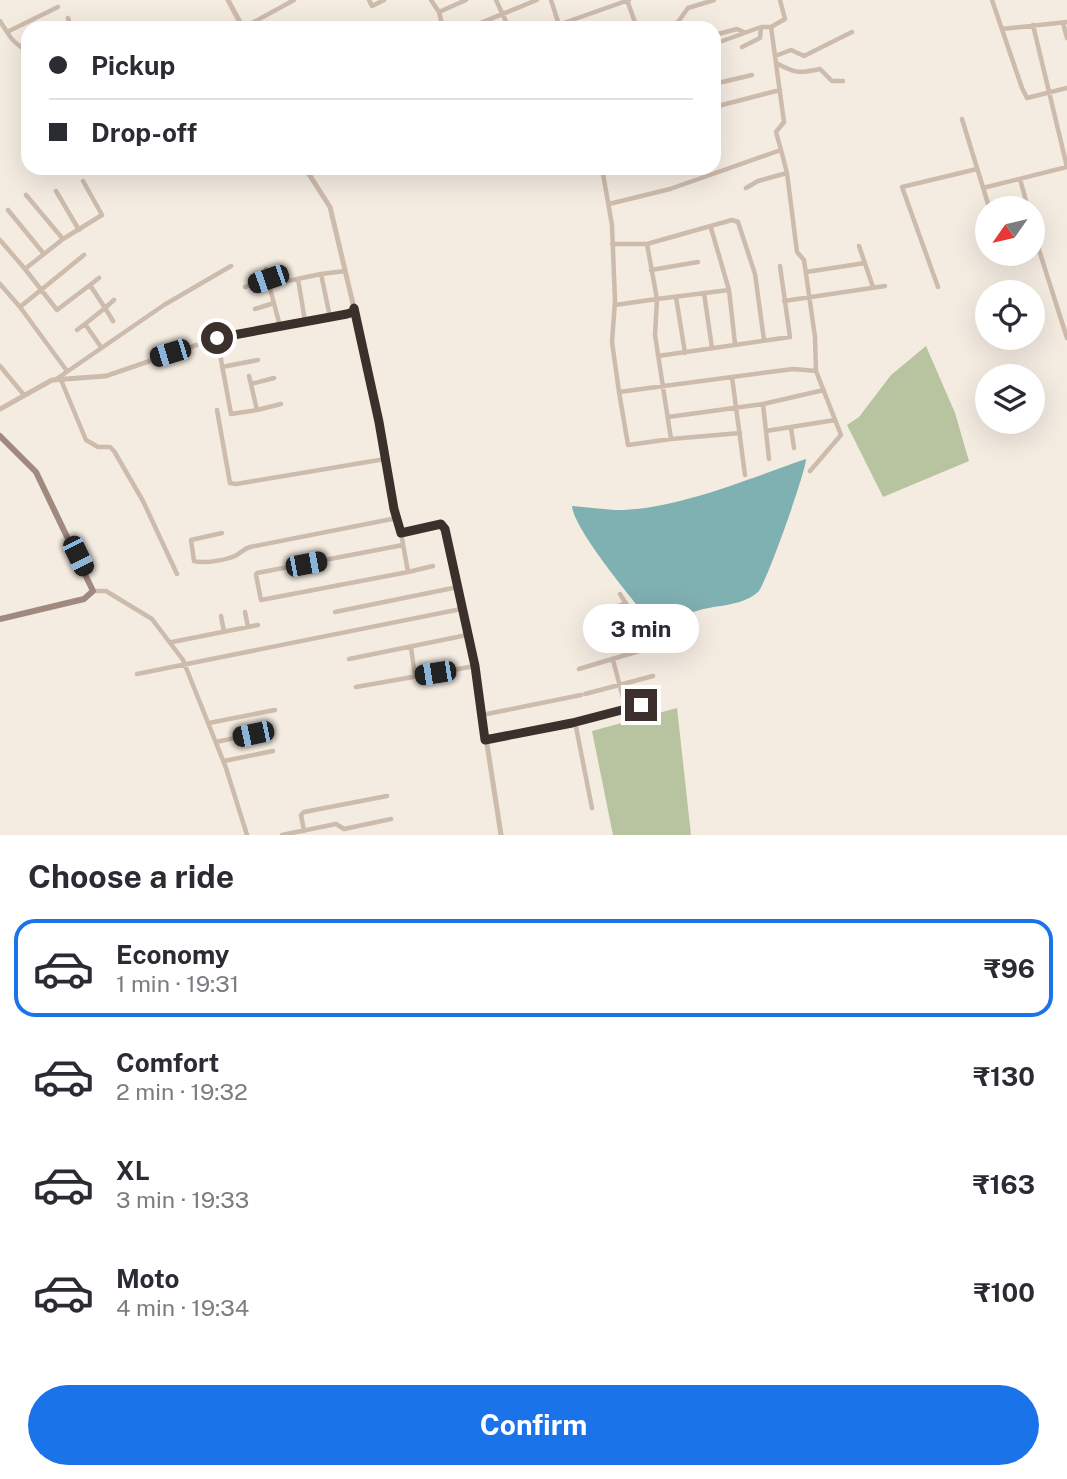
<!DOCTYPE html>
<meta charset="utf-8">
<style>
:root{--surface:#fff;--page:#f2f2f3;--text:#2b2b33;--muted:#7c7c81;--line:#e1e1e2;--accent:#1a73e8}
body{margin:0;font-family:"Public Sans",sans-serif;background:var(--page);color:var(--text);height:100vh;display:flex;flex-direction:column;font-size:26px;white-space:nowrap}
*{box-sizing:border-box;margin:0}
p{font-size:23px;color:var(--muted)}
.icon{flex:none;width:38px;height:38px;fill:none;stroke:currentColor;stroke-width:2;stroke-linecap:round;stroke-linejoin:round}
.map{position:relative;height:835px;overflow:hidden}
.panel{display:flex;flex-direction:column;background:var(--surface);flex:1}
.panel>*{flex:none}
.guide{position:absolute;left:21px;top:21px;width:700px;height:154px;border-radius:21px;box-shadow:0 7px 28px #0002;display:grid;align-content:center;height:154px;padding:0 28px;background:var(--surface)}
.needle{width:46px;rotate:236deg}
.buttons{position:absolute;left:975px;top:196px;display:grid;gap:14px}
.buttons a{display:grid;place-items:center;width:70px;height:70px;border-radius:50%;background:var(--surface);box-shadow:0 7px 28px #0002;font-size:35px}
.end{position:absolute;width:32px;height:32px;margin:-16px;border:9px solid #3b302b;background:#fff;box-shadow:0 0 0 4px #fff}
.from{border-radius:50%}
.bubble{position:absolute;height:49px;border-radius:24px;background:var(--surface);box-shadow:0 7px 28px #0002;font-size:23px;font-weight:700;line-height:49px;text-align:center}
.car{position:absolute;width:21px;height:42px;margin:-21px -10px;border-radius:9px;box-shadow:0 0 5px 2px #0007;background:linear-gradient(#222 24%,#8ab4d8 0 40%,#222 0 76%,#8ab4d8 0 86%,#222 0)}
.guide b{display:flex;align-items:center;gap:24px;height:66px;font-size:26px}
.guide b+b{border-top:2px solid var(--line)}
.guide i{width:18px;height:18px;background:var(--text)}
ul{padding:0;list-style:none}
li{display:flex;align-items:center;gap:21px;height:98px;margin:0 14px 10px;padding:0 14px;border:4px solid transparent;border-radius:21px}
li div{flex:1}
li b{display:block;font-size:26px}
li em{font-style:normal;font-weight:700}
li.current{border-color:var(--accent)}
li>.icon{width:63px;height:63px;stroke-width:1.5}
h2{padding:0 28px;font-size:32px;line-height:84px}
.primary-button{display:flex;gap:14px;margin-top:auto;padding:14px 28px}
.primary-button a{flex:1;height:80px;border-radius:42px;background:var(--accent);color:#fff;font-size:28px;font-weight:700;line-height:80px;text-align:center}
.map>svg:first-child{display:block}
</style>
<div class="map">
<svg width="1067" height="835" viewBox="0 0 1067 835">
<rect width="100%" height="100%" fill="#f4ebe1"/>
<!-- green -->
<path fill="#b8c4a0" d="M926,346L955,413L969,461L883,497L847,425L859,417L891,375Z
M677,708L691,835H613L592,731Z"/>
<!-- water -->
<path fill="#7fb0b2" d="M806,459C807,468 766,585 758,592C740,608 712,604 691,613C680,618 669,626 659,633C640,608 574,531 572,506C586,507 600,509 614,510C674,511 750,478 806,459Z"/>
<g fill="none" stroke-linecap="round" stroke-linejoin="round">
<!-- minor -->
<path stroke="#cdbbac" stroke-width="4.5" d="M369,0L372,6L384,0
M431,0L439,12L443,28
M496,0L509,28
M551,0L560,28
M627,0L637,28
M992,0L1022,88L1027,98L1067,88
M439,12L466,0
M68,18L71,28
M0,21L7,32L58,7
M1063,23L1067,38
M443,25L453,23L463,28
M558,25L629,0
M243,28L294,0
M468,28L537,0
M661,28L678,22L688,8L714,0
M1002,29L1067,22
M7,32C15,46 19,43 28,53
M714,35L737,29L744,32
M714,44L761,27H771
M742,47L760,38L761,27
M775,56L791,50L804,56L852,32
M776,63C795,73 798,74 820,69L832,81H843
M714,84L752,75
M714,107L780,90
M962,119L989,207
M781,150L787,173L797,252L804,260L815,337L816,371L841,435L810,471
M602,168L612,225L615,301L612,342L619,392L793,369L816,371
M1020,179L1028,208
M83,181L102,215L63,239L25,269L57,310L90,285L105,308L114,300
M746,188L758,181L787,173
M983,188L1067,167L1033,25
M56,191L79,230
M26,195L63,239
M609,204L670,189L781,150L776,132L784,122L771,27L785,19L780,0
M8,210L44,254
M711,228L729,290
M1032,228L1067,338
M0,240L25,269
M612,244H647L657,299L729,290L735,344
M647,244L732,220L738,222L755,274L764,340
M859,246L873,287
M266,269L268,280
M651,270L698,262
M806,272L865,263
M298,279L305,321
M0,284L20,307L67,371
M90,285L99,278
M245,287L268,279
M938,287L902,187L977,169
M704,293L712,348
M676,297L685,353
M784,301L885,286
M615,305L657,299L655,335L671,439
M20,307L84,255
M255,309L274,303
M330,317L321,274L345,271
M280,326L269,285L321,274
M77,330L85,324
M217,338L231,414L257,410L249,376
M101,347L85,324L105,308L113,321
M658,356L790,337L780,266
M0,366L24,395
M222,367L258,360
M732,377L745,475
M55,380L164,305L231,266
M61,380L86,440L98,447H110L114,451L143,501L177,574
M251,384L274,378
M619,392L628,445L671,439L740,433
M763,404L769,459
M217,410L230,483L236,484L385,459
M257,410L281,404
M668,417L763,404L824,390
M791,428L794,448
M766,431L835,420
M222,533L191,540L194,561C205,564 225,560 235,556C241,553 243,549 250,547L397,518
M401,533L408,572L261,600L256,575L257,573L403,545
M408,572L433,566
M93,591H106L152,619L183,660L226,768L247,835
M245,612L248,627
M335,612L458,587
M598,613L626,603
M221,616L224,632
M607,636L639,624
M172,642L258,625
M411,647L415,676
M349,659L467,635
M613,660L626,709
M579,669L649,648V641L620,594
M137,674L461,609
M356,687L475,666
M585,694L653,676
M482,715L581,695
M575,722L592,808
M209,723L275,710
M486,740L572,723L656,701
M216,742L272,730
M224,761L273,751
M304,831L301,815L304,812L387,796
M282,835L336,824L344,829L391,819"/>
<!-- tertiary -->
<path stroke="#cdbbac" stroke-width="5" d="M228,0L243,28
M354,308L379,422L394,509L401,533L441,525L445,529L475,666L501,835
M0,409L52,380L106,376L211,340L353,312L354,308L330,207L305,168"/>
<!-- secondary -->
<path stroke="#a18a7d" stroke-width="6" d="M0,436L36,472L93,591L84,599L0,619"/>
</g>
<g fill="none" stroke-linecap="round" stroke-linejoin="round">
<!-- route -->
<path stroke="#3b302b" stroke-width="9" d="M217,338L347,314L353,312L354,308L379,422L394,509L401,533L441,524L445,529L475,666L485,740L572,723L641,705"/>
</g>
</svg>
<div class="buttons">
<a><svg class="needle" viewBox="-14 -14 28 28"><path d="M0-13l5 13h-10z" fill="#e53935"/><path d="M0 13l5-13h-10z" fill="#7c7c81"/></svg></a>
<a><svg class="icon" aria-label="locate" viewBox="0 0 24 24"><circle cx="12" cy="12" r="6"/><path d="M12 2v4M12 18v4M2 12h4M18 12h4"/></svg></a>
<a><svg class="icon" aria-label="layers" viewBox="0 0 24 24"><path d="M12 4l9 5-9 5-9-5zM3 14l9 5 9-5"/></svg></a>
</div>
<i class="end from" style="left:217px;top:338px"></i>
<i class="end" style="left:641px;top:705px"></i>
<div class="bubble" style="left:583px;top:604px;width:116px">3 min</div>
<i class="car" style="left:268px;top:279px;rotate:251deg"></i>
<i class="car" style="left:170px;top:353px;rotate:253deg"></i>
<i class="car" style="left:78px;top:556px;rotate:154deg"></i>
<i class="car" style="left:306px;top:564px;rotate:79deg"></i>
<i class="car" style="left:435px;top:673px;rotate:261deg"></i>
<i class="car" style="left:253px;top:734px;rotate:258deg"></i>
<div class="guide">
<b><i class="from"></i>Pickup</b>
<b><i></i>Drop-off</b>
</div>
</div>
<section class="panel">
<h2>Choose a ride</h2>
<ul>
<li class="current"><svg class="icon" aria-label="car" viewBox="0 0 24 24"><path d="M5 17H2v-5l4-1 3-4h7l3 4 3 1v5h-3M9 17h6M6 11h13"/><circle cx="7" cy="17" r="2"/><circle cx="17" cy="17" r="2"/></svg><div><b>Economy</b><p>1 min · 19:31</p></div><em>₹96</em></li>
<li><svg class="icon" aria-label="car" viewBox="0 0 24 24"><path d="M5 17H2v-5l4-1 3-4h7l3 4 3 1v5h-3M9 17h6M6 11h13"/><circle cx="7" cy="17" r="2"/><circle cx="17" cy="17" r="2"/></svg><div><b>Comfort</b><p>2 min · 19:32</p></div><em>₹130</em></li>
<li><svg class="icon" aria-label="car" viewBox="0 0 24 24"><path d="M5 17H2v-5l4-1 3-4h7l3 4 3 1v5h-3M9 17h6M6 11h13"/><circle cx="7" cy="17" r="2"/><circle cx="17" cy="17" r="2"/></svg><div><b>XL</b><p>3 min · 19:33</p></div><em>₹163</em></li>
<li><svg class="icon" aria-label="car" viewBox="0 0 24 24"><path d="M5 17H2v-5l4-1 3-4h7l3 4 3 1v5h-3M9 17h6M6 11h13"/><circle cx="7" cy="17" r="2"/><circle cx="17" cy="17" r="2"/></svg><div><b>Moto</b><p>4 min · 19:34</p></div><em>₹100</em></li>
</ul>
<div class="primary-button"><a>Confirm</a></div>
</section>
